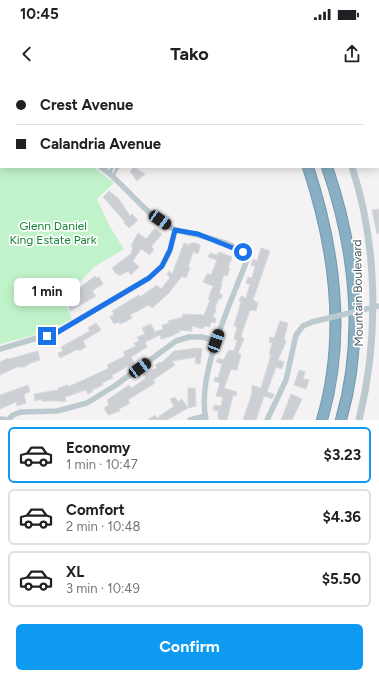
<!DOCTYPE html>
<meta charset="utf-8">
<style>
:root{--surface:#fff;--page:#f2f2f2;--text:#202124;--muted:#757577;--line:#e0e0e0;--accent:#0f9af2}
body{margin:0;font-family:Figtree,sans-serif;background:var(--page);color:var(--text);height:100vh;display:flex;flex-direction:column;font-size:15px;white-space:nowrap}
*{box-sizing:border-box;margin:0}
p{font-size:13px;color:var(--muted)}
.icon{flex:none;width:22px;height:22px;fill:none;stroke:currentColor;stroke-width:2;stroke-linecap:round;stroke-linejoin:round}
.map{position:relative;height:340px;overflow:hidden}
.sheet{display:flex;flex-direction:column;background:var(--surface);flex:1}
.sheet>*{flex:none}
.hud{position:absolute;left:0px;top:0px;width:379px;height:88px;box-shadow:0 2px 10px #0003;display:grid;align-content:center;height:88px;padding:0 16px;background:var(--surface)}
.end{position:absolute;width:18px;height:18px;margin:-9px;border:5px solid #1a73e8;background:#fff;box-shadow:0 0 0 2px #fff}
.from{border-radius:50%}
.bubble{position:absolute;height:28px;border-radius:6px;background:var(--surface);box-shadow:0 2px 10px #0003;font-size:13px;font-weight:700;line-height:28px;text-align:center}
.car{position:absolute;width:12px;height:24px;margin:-12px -6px;border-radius:5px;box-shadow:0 0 3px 1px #0007;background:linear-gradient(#222 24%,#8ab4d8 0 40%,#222 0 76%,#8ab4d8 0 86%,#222 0)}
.hud b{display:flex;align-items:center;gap:14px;height:38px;font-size:15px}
.hud b+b{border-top:1px solid var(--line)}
.hud i{width:10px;height:10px;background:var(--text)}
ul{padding:7px 0 0;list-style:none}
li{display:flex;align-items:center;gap:12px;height:56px;margin:0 8px 6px;padding:0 8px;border:2px solid var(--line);border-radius:6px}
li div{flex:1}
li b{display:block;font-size:15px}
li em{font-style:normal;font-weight:700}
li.active{border-color:var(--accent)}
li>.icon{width:36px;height:36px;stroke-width:1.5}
.action{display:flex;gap:8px;margin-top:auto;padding:8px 16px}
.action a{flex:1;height:46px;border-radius:6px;background:var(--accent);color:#fff;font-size:16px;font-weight:700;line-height:46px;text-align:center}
.status{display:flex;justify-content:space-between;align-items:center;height:28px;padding:0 20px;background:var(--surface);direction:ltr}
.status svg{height:11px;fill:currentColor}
header{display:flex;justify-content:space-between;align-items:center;height:52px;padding:0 16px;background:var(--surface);font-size:18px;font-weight:700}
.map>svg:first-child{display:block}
</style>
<div class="status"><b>10:45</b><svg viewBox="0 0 49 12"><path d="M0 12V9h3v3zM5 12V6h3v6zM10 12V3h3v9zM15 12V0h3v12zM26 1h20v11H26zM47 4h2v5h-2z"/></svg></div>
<header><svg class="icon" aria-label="back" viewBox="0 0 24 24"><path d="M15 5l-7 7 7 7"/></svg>Tako<svg class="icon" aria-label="share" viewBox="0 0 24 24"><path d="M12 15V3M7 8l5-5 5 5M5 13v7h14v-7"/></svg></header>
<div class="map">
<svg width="379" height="340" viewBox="0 0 379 340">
<rect width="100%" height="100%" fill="#f4f2f3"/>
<!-- green -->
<path fill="#c0f3ca" d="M0,38L1,87H93L114,103L97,119L109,145L124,169L94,187L63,220L72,239L46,252L0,264Z"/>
<!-- building -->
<path fill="#ccd0d5" stroke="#d6dade" d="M134,87L145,94L137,101L130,91Z
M109,111L118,118L130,136L132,134L138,140L129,148L124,143L125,142L103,117Z
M379,129V153L377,154L372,130Z
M155,148L162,154L151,167L154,169L150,175L141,169L133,181L139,187L131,195L128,191L119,196L118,193L116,194L112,188L132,173L131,172L133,168L131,166L138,153L146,159Z
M184,163L190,165V163H195L200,165V168L198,174L193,172L188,187L190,188L186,198L182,196L168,214L152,228L149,225L130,235L132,238L127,241L120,244L119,242L114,244L110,237L114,234L112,231L139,215L140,217L157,205L161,209L170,198L167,195L169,191L172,194Z
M261,168L270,171L253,220L258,223L256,231L250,230L241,256L244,259L238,273L241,274L237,290L231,289L224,308L237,312L236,316L233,315L227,340H220L218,338V331L213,330L214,325L221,326L223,317L216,316L220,303L214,301L215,297L218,298L222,284L216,282L218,278L223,280L229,270L234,271L237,260L234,259L237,247L234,246L241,222L239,221L241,216L246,218L250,204L246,203L248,197L252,198L255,186L251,185L253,179L257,181Z
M219,172L232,177L228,188L230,189L227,196L224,195L221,204L222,205L219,213L222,215L221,219L219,218L215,228L216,230L213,237L216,238L215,243L211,242L210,247L204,246L203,249L192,246V251L179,250L180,252L169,257L161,259L160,255L145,262L147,267L131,277L134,283L112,295L113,298L102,303L103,305L92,310V312L88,314L86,310L65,317L66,321L61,322V321H42V319L35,321L34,314L58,310V308L68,305V307L105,290L109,288L107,285L125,276L123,272L136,266L134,263L139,261L137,257L145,254L142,248L151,244L155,252L163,249L162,245L169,243L168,241L183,237V234L204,235L210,220L208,219L213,206L203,202L207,194L211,195L217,180L208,177L210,173L217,175Z
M95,196L96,198L99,197L103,204L92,211L96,216L70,231L67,222L80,213L78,209Z
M280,241L288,243L284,259L286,262L278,280L284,282L282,289L276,287L267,312L274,314L273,317L272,319L264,316L256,340H243L252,313V305L261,308L271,275H269L272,263L269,262L270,257L274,258Z
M96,243L101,250L83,261L86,267L79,271L78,269L60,278L58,273L63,271L61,267L90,251L88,248Z
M198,268L202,269L200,284L195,283L196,277L172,281L175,285L153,300L155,303L128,320L130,323L119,329L120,331L108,335L104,328L109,325L107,320L129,305L131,308L139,303L146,298L143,294L157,288L155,285L160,282L161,283L174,271Z
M38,271L40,280L28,284V285L24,287H17L0,295V282L8,278L9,279Z
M299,290L305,292L303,299L309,300L306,309L294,305Z
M28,305L30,312L24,314L26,323L17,326L16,322L0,329V315Z
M188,308H195L196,326L188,328Z
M291,314L302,319L292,340H281Z
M175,317L178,322L182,319L188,328L167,340H148L155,335L157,338L174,326L170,319Z"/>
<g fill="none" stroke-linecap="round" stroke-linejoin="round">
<defs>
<path id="motorway" d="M273,0V1
M292,0L293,1
M308,87C335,169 347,255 322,340
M327,87C355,168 365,257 341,340"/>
</defs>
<!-- motorway casing -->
<use href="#motorway" stroke="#729aaf" stroke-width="12"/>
<!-- service -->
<path stroke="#bccacf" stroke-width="3" d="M123,0L124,1
M110,93L112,87
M113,96L118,87"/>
<!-- minor -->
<path stroke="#bccacf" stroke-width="5.5" d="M378,49L379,48
M101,87C124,103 151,142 176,150C192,155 242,161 247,180C231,223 196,294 206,340
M0,269L57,252L149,198L162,186L170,170L175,150
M0,339L9,340
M8,340L13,335L21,332L57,331L87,323L116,305L176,261L189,257H202L217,261
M190,340L205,336
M267,340L286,300L296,255L303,246L312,242"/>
<!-- tertiary -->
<path stroke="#bccacf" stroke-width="7" d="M321,0L322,1
M55,1L57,0
M70,1L71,0
M0,23H1
M0,33H1
M352,87C378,166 379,259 359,340"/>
<!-- motorway -->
<use href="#motorway" stroke="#88afc3" stroke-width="10"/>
<!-- minor-bridge -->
<path stroke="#bccacf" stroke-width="5.5" d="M312,242L379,226"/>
</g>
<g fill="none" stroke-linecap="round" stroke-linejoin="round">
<!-- route -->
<path stroke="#1a73e8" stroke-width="5" d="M47,256L58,252L149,198L162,186L170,170L175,150L198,154L243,172"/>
</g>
<g text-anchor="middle" stroke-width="3.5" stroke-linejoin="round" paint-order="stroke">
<!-- park labels -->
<g font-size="12" fill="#128437" stroke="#fff">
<text x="53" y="150">Glenn Daniel<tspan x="53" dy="14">King Estate Park</tspan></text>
</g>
<!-- street labels -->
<g font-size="12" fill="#485a61" stroke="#fff">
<text transform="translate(358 213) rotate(-91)" y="4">Mountain Boulevard</text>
</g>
</g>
</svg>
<i class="end from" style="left:243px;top:172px"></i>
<i class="end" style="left:47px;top:256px"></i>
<div class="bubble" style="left:14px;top:198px;width:66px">1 min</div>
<i class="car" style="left:160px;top:140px;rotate:125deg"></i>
<i class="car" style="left:216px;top:261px;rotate:20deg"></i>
<i class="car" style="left:140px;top:288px;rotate:54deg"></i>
<div class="hud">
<b><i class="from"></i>Crest Avenue</b>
<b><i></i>Calandria Avenue</b>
</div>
</div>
<section class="sheet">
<ul>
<li class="active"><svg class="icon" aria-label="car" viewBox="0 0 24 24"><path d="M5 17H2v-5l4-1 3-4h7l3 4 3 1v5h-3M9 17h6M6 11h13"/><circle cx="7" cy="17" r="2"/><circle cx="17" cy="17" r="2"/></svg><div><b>Economy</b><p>1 min · 10:47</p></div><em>$3.23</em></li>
<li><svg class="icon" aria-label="car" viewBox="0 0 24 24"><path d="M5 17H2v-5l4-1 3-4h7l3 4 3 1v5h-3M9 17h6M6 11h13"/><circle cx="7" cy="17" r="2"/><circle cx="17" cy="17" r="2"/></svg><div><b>Comfort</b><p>2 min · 10:48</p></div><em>$4.36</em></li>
<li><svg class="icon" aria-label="car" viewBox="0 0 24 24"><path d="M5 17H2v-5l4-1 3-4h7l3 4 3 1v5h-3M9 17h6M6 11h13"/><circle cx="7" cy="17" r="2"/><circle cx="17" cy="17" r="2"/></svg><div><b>XL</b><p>3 min · 10:49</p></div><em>$5.50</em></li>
</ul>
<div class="action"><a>Confirm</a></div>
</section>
